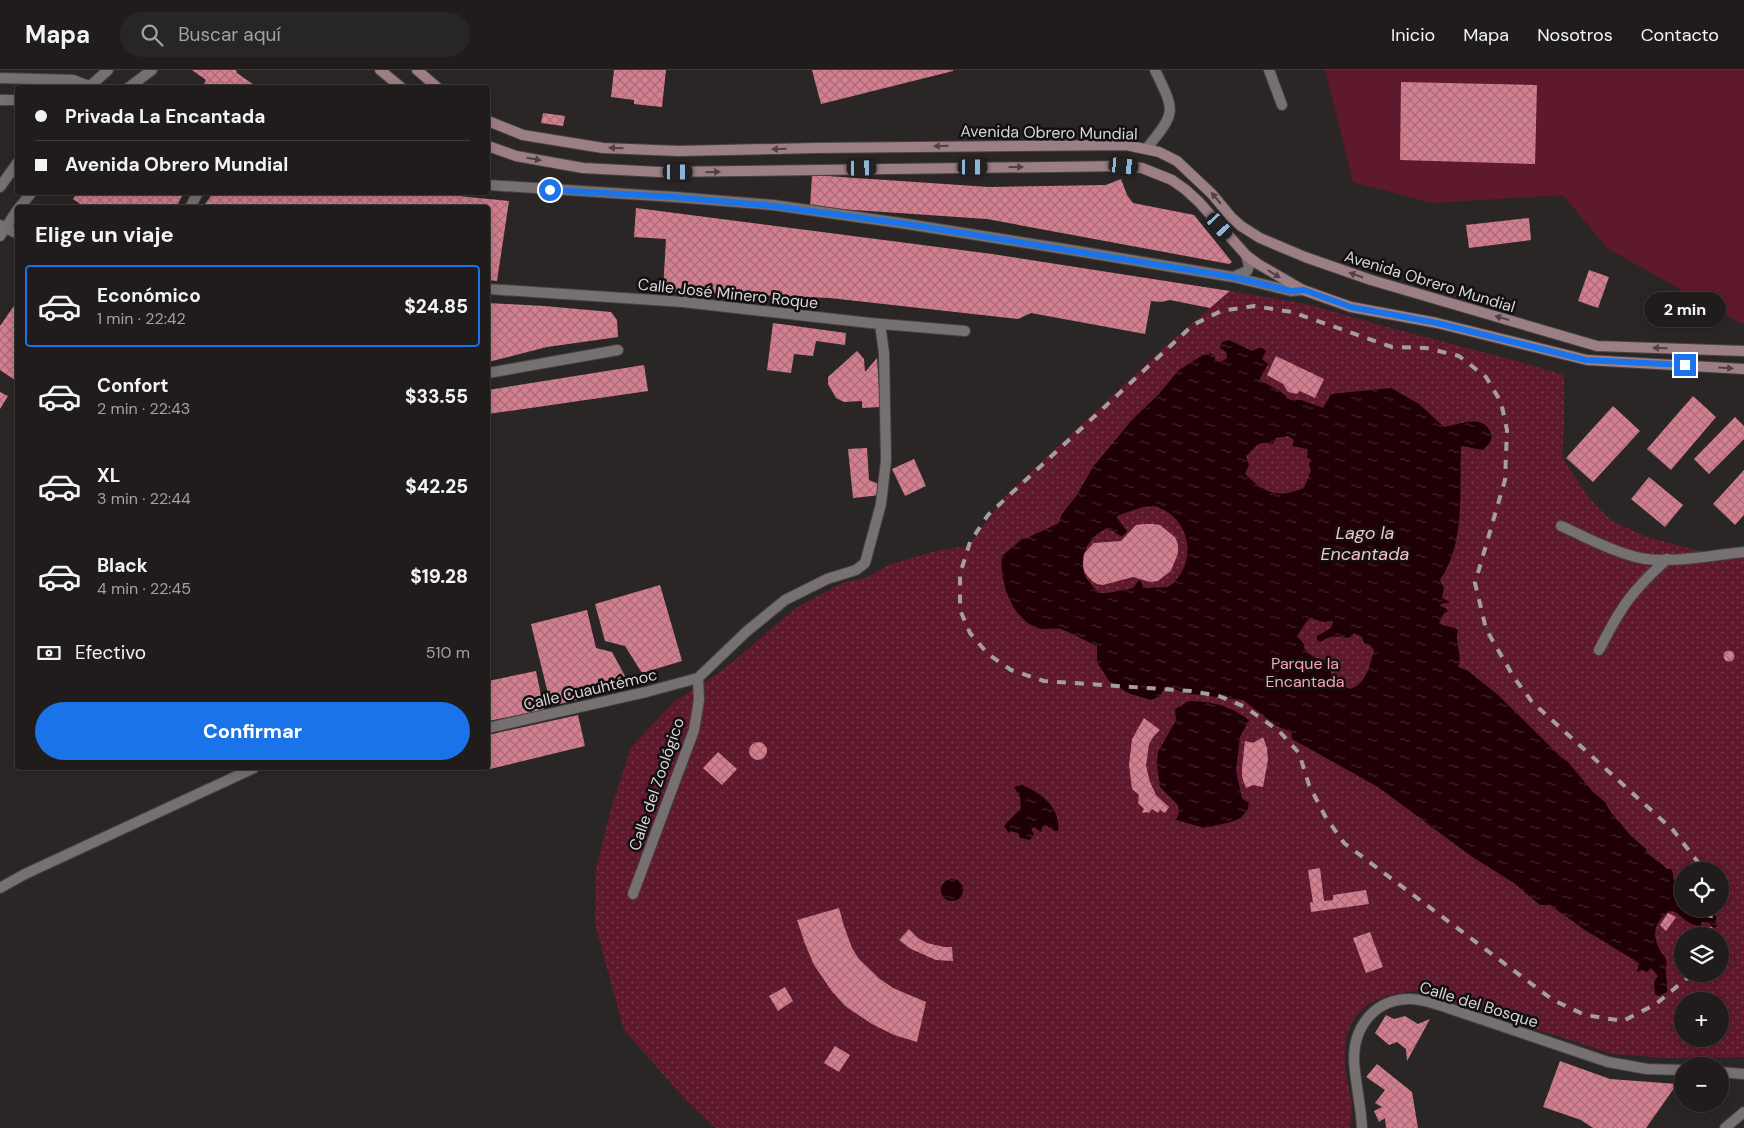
<!DOCTYPE html>
<html lang="es">
<meta charset="utf-8">
<style>
:root{--surface:#201c1c;--page:#282525;--text:#f1f3f6;--muted:#a2a1a3;--line:#3d3a3b;--accent:#1a73e8}
body{margin:0;font-family:"DM Sans",sans-serif;background:var(--page);color:var(--text);height:100vh;display:flex;flex-direction:column;font-size:19px;white-space:nowrap}
*{box-sizing:border-box;margin:0}
p{font-size:16px;color:var(--muted)}
.icon{flex:none;width:28px;height:28px;fill:none;stroke:currentColor;stroke-width:2;stroke-linecap:round;stroke-linejoin:round}
.map{position:relative;flex:1;overflow:hidden}
.panel{position:absolute;left:15px;top:135px;width:475px;height:565px;display:flex;flex-direction:column;background:var(--surface);border-radius:5px;box-shadow:0 2px 12px #0003,0 0 0 1px var(--line)}
.panel>*{flex:none}
.top-card{position:absolute;left:15px;top:15px;width:475px;height:110px;border-radius:5px;box-shadow:0 2px 12px #0003,0 0 0 1px var(--line);display:grid;align-content:center;height:110px;padding:0 20px;background:var(--surface)}
.tools{position:absolute;left:1674px;top:792px;display:grid;gap:10px}
.tools a{display:grid;place-items:center;width:55px;height:55px;border-radius:50%;background:var(--surface);box-shadow:0 2px 12px #0003,0 0 0 1px var(--line);font-size:25px}
.end{position:absolute;width:22px;height:22px;margin:-11px;border:6px solid #1a73e8;background:#fff;box-shadow:0 0 0 2px #fff}
.from{border-radius:50%}
.bubble{position:absolute;height:35px;border-radius:18px;background:var(--surface);box-shadow:0 2px 12px #0003,0 0 0 1px var(--line);font-size:16px;font-weight:800;line-height:35px;text-align:center}
.car{position:absolute;width:15px;height:30px;margin:-15px -8px;border-radius:6px;box-shadow:0 0 4px 1px #0007;background:linear-gradient(#222 24%,#8ab4d8 0 40%,#222 0 76%,#8ab4d8 0 86%,#222 0)}
.top-card b{display:flex;align-items:center;gap:18px;height:48px;font-size:19px}
.top-card b+b{border-top:1px solid var(--line)}
.top-card i{width:12px;height:12px;background:var(--text)}
ul{padding:0;list-style:none}
li{display:flex;align-items:center;gap:15px;height:82px;margin:0 10px 8px;padding:0 10px;border:2px solid transparent;border-radius:5px}
li div{flex:1}
li b{display:block;font-size:19px}
li em{font-style:normal;font-weight:800}
li.current{border-color:var(--accent)}
li>.icon{width:45px;height:45px;stroke-width:1.5}
h2{padding:0 20px;font-size:22px;line-height:60px}
.pay{display:flex;align-items:center;gap:12px;height:55px;padding:0 20px;font-size:19px}
.pay p{margin-inline-start:auto}
.action{display:flex;gap:10px;margin-top:auto;padding:10px 20px}
.action a{flex:1;height:58px;border-radius:30px;background:var(--accent);color:#fff;font-size:20px;font-weight:800;line-height:58px;text-align:center}
header{display:flex;align-items:center;gap:30px;box-sizing:border-box;height:70px;padding:0 25px;background:var(--surface);border-bottom:1px solid var(--line)}
header strong{font-size:24px}
nav{display:flex;gap:28px;margin-inline-start:auto;font-size:18px}
.search{width:350px;height:45px;background:var(--page);display:flex;align-items:center;gap:12px;box-sizing:border-box;padding:0 18px;border-radius:28px;color:var(--muted);font-size:19px}
.map>svg:first-child{display:block}
</style>
<header>
<strong>Mapa</strong>
<div class="search"><svg class="icon" aria-label="search" viewBox="0 0 24 24"><circle cx="10" cy="10" r="6"/><path d="M15 15l6 6"/></svg>Buscar aquí</div>
<nav><a>Inicio</a><a>Mapa</a><a>Nosotros</a><a>Contacto</a></nav>
</header>
<div class="map">
<svg width="1744" height="1058" viewBox="0 0 1744 1058">
<defs>
<pattern id="park-dots" width="8" height="8" patternUnits="userSpaceOnUse" patternTransform="scale(1.25)"><rect width="8" height="8" fill="#5f192d"/><path d="M2 2h.1M6 6h.1" fill="none" stroke="#753a4b" stroke-width="1.8" stroke-linecap="round"/></pattern>
<pattern id="water-ripples" width="26" height="14" patternUnits="userSpaceOnUse" patternTransform="scale(1.25)"><rect width="26" height="14" fill="#200007"/><path d="M2 4q2-2 4 0t4 0M15 11q2-2 4 0t4 0" fill="none" stroke="#40242a"/></pattern>
<pattern id="building-cross-hatch" width="8" height="8" patternUnits="userSpaceOnUse" patternTransform="scale(1.25)"><rect width="8" height="8" fill="#d47f90"/><path d="M0 0l8 8M0 8l8-8" fill="none" stroke="#a86c78"/></pattern>
</defs>
<rect width="100%" height="100%" fill="#2b2626"/>
<!-- grass -->
<path fill="#5f192d" d="M1325,0H1744V255L1607,178L1563,125L1432,133L1353,112Z"/>
<!-- park -->
<path fill="url(#park-dots)" fill-rule="evenodd" d="M1230,221L1306,234L1380,255L1520,292L1564,305V353L1562,387L1588,427L1612,451L1647,467L1727,488H1744V987L1667,988L1613,984L1417,921C1371,924 1342,942 1345,993C1346,1008 1350,1021 1352,1035C1352,1042 1351,1051 1350,1058H715L684,1028L624,960L595,854L596,799L611,739L631,677L674,632L723,600L796,538L842,513L866,508L888,495L939,480L968,476L1007,424L1169,273ZM1682,801H1720V839H1682ZM1682,866H1720V904H1682ZM1682,931H1720V969H1682Z"/>
<!-- water -->
<path fill="url(#water-ripples)" fill-rule="evenodd" d="M1229,270L1252,281L1261,277L1266,281L1262,289L1268,294L1259,310L1280,321L1290,330H1301L1323,338L1331,324L1391,318L1419,334L1444,357C1459,355 1483,343 1491,363C1493,371 1488,375 1483,380L1461,376C1459,421 1466,472 1440,510L1444,518L1442,528L1450,532L1440,534L1442,537L1446,538L1448,541L1444,543L1439,553C1445,558 1452,555 1458,560C1454,573 1463,585 1458,597L1467,600L1498,625L1562,688L1567,691L1593,722L1605,732L1610,741L1631,766L1646,779V781C1653,789 1660,792 1667,799H1671L1673,803V809L1682,815V839H1705V842L1711,843L1717,847L1715,852L1718,856L1714,858L1708,852H1702L1700,856C1683,854 1681,841 1669,841C1655,851 1651,865 1660,880C1661,883 1666,887 1666,890C1667,894 1666,899 1666,902C1666,909 1668,915 1667,922L1659,926L1655,924L1654,912L1658,906L1651,898L1647,902L1642,900L1637,902L1639,893L1585,860L1550,835H1540L1514,813L1471,786L1378,717L1292,669L1291,662L1277,656L1243,630L1184,623L1168,616L1165,618L1159,627L1151,630L1128,623L1109,611L1097,592V576C1085,571 1073,563 1061,559C1051,557 1041,562 1031,555C1010,543 999,509 1002,486L1022,469L1027,468L1059,453L1062,444L1077,425L1093,397L1132,350L1158,325L1179,300L1203,285L1211,283L1215,287V291L1221,292L1227,288L1226,282L1220,278L1222,272ZM1288,366L1294,370L1292,376L1308,379L1307,388L1311,389L1309,395L1311,401L1304,418C1276,429 1265,423 1245,404L1249,395L1246,386C1258,376 1256,370 1273,374L1276,368ZM1154,436C1191,446 1200,494 1168,517L1143,518L1142,512L1139,510L1133,518C1127,519 1106,524 1102,523C1097,522 1093,517 1090,513C1074,494 1086,468 1107,458L1121,466L1124,465L1127,461L1118,449L1117,447L1119,445L1143,437ZM1311,548L1323,552L1333,551L1331,558L1317,566V570L1321,572C1329,565 1339,566 1349,568L1354,563L1362,567L1364,573L1370,575L1374,580C1370,595 1366,615 1350,619L1338,612L1331,604L1332,596L1328,591C1315,588 1313,588 1304,578V574L1297,566L1307,551Z
M1189,631C1214,632 1228,635 1249,650L1240,667L1236,701L1242,728L1249,733L1248,739L1241,748L1231,752L1205,758L1176,750L1179,743L1178,735L1160,717L1157,695L1158,682L1176,650L1175,639Z
M1022,715C1041,723 1061,737 1058,761H1055L1045,755L1042,757L1041,762L1034,757L1031,759L1034,764L1030,770L1020,768L1018,763L1010,761L1009,763L1004,756L1021,738L1020,727L1014,717Z
M941 820a11 11 0 1 1 22 0a11 11 0 1 1-22 0Z"/>
<!-- building -->
<path fill="url(#building-cross-hatch)" d="M192,0H236L237,3L254,15L252,18H202L206,10Z
M614,0H666L662,37L634,34V30L611,27Z
M812,0H953V1L821,34Z
M1401,12L1537,15L1535,94L1400,90Z
M543,43L565,46L563,56L541,53Z
M812,105L989,117L1106,115L1121,109L1127,125L1133,133L1194,145L1232,192L1229,194L987,149L810,137Z
M78,122H129L134,126L136,122H184L176,138H128L132,130L127,138H86L73,129Z
M214,122H419L509,131L497,211L488,210V138H202Z
M636,138L992,184L1230,221L1210,238L1170,230L1161,232L1151,231L1145,264L1031,243L1018,249L830,228L663,221L666,169L634,167Z
M1529,148L1531,170L1469,178L1466,155Z
M1589,200L1609,207L1598,238L1578,231Z
M18,230V312L0,300V256Z
M488,233L544,236L611,242L617,250L618,267L547,277L488,292Z
M773,253L846,263L845,275L816,271L813,286L794,284L791,303L767,300Z
M857,281L864,289L865,302L877,288L880,337L862,338V331L844,332L836,328L828,314V307Z
M1276,286L1324,309L1315,328L1300,321L1297,324L1288,322L1283,314L1267,305Z
M644,295L648,321L488,344V320Z
M0,322L8,326L0,339Z
M1693,326L1716,347L1671,400L1647,379Z
M1613,336L1640,361L1593,412L1566,388Z
M1735,347L1744,356V369L1709,404L1694,389Z
M867,378L869,410L881,415V425L853,428L848,379Z
M914,389L926,416L905,426L892,399Z
M1744,400V445L1735,455L1713,434Z
M1649,407L1683,435L1665,457L1631,429Z
M1144,454H1154L1160,455L1175,467L1178,474V483L1171,501L1158,511L1150,512L1133,507L1103,515L1097,514L1092,511L1085,503L1083,496L1084,484L1089,478L1094,473L1121,471L1136,455Z
M660,515L682,591L642,603L625,576L605,571L595,534Z
M587,540L596,578L612,582L631,617L551,636L531,554Z
M1723.5 586a5.5 5.5 0 1 1 11 0a5.5 5.5 0 1 1-11 0Z
M536,601L544,640L488,651V611Z
M578,645L585,676L490,699L488,693V665Z
M1144,648L1160,660L1154,666L1149,674L1146,696L1150,712L1156,725L1169,737L1165,743L1160,740L1158,743L1152,739L1149,743L1146,742L1144,743L1142,742L1144,739L1138,733L1139,725L1132,719L1129,695L1132,669Z
M1263,667L1267,678L1268,690L1263,717L1253,715L1246,718L1242,707V698L1245,671L1253,673Z
M749 681a9 9 0 1 1 18 0a9 9 0 1 1-18 0Z
M718,682L737,699L722,715L703,698Z
M1320,798L1324,831L1333,830V825L1366,820L1369,834L1311,842L1310,832L1313,833L1308,800Z
M839,838L844,856L852,878L859,889L880,909L893,918L926,932L917,972L894,965L872,954L845,936L831,920L814,895L805,874L797,850Z
M1668,843L1676,847L1666,861L1660,855Z
M909,859L918,868L927,873L944,877H952L953,891L936,890L911,879L899,870Z
M1370,862L1383,897L1366,903L1353,868Z
M785,917L793,931L778,941L769,926Z
M1386,945L1394,949L1405,946L1418,954L1430,949L1407,991L1406,979L1397,972L1389,975L1375,963Z
M835,976L850,985L839,1002L824,993Z
M1560,991L1610,1009L1677,1014L1646,1058H1593L1581,1050L1543,1037Z
M1377,994L1412,1022L1418,1058H1386L1385,1048L1379,1052L1374,1041L1382,1037L1375,1033L1385,1020L1366,1007Z"/>
<g fill="none" stroke-linecap="round" stroke-linejoin="round">
<defs>
<path id="minor" d="M1269,0L1282,35
M0,8L73,10L94,18
M0,30H18
M1147,78C1177,41 1175,42 1155,0
M488,115L675,127L773,135L907,154L1077,181L1233,207L1291,221L1303,220
M190,138L198,122
M0,155L18,164
M1233,207L1247,201L1249,196L1246,185
M488,219L683,232L870,253L965,261
M488,303L618,280
M1561,456C1586,467 1613,482 1640,488C1670,494 1713,485 1744,482
M1599,580C1611,557 1622,535 1639,517C1647,507 1658,498 1667,489
M488,658L646,622L698,608
M0,818L25,804L254,698
M633,824L694,660L699,630L698,608L746,562L785,530L827,509L856,500L865,493L881,434L886,390L884,283L880,254
M1720,1002L1744,1004
M1362,1058C1361,1035 1355,1012 1354,989C1354,956 1375,929 1410,929C1423,929 1436,934 1448,938L1608,992L1647,999L1682,1000
M1725,1058L1744,1042"/>
<path id="tertiary" d="M88,18L108,0
M128,18L152,0
M0,117L18,92
M19,138L32,122
M0,166L18,139"/>
<path id="secondary" d="M380,0L402,18
M417,0L438,18
M488,51L523,65L603,78L679,81L815,78L1126,75L1159,82L1177,91L1212,124L1231,147L1241,156L1260,168L1305,187L1371,210L1597,276L1744,281
M488,76L516,86L583,98L659,102L1124,96L1142,98L1172,110L1186,120L1199,132L1246,185L1258,194L1303,220L1351,237L1437,253L1587,290L1744,299"/>
</defs>
<!-- minor casing -->
<use href="#minor" stroke="#474243" stroke-width="12"/>
<!-- tertiary casing -->
<use href="#tertiary" stroke="#474243" stroke-width="12"/>
<!-- secondary casing -->
<use href="#secondary" stroke="#474243" stroke-width="12"/>
<!-- minor -->
<use href="#minor" stroke="#777071" stroke-width="10"/>
<!-- tertiary -->
<use href="#tertiary" stroke="#777071" stroke-width="10"/>
<!-- secondary -->
<use href="#secondary" stroke="#9c7f84" stroke-width="10"/>
<!-- rail -->
<path stroke="#a39e9f" stroke-width="4" stroke-dasharray="9 9" stroke-linecap="butt" d="M1710,866L1711,839
M1692,904L1656,934L1623,951L1585,945L1553,930L1344,773L1325,746L1309,715L1299,683L1279,661L1245,637L1219,626L1191,621L1044,611L1011,600L988,584L970,563L960,540V504L970,472L988,445L1193,255L1221,241L1254,236L1292,242L1392,277L1426,278L1459,286L1486,307L1501,332L1507,360L1505,410L1475,513L1486,559L1513,606L1532,632L1673,760L1701,796L1702,801"/>
</g>
<!-- one-way arrows -->
<defs><path id="oneway-solid" d="M-6-.8H1V-3.2L6.5 0L1 3.2V.8H-6Z" transform="scale(1.25)"/></defs>
<g fill="#504144">
<use href="#oneway-solid" transform="translate(941 76) rotate(179)"/>
<use href="#oneway-solid" transform="translate(616 78) rotate(-178)"/>
<use href="#oneway-solid" transform="translate(779 79) rotate(179)"/>
<use href="#oneway-solid" transform="translate(534 89) rotate(10)"/>
<use href="#oneway-solid" transform="translate(1016 97)"/>
<use href="#oneway-solid" transform="translate(713 102) rotate(-1)"/>
<use href="#oneway-solid" transform="translate(1216 128) rotate(-130)"/>
<use href="#oneway-solid" transform="translate(1274 204) rotate(32)"/>
<use href="#oneway-solid" transform="translate(1356 205) rotate(-161)"/>
<use href="#oneway-solid" transform="translate(1502 248) rotate(-164)"/>
<use href="#oneway-solid" transform="translate(1660 278) rotate(-178)"/>
<use href="#oneway-solid" transform="translate(1726 298) rotate(3)"/>
</g>
<g fill="none" stroke-linecap="round" stroke-linejoin="round">
<!-- route -->
<path stroke="#1a73e8" stroke-width="6" d="M550,120L675,127L773,136L907,154L1233,207L1291,221L1304,220L1351,237L1437,253L1586,290L1685,295"/>
</g>
<g text-anchor="middle" stroke-width="5" stroke-linejoin="round" paint-order="stroke">
<!-- street labels -->
<g font-size="16" fill="#d9d5d6" stroke="#120f10">
<text transform="translate(1049 62) rotate(1)" y="6">Avenida Obrero Mundial</text>
<text transform="translate(1430 211) rotate(17)" y="6">Avenida Obrero Mundial</text>
<text transform="translate(728 223) rotate(6)" y="6">Calle José Minero Roque</text>
<text transform="translate(590 619) rotate(-13)" y="6">Calle Cuauhtémoc</text>
<text transform="translate(656 714) rotate(-71)" y="6">Calle del Zoológico</text>
<text transform="translate(1479 934) rotate(17)" y="6">Calle del Bosque</text>
</g>
<!-- park labels -->
<g font-size="16" fill="#fca1b2" stroke="#120f10">
<text x="1305" y="599">Parque la<tspan x="1305" dy="18">Encantada</tspan></text>
</g>
<!-- water labels -->
<g font-size="18" font-style="italic" fill="#f2c2ca" stroke="#120f10">
<text x="1365" y="469">Lago la<tspan x="1365" dy="21">Encantada</tspan></text>
</g>
</g>
</svg>
<div class="tools">
<a><svg class="icon" aria-label="locate" viewBox="0 0 24 24"><circle cx="12" cy="12" r="6"/><path d="M12 2v4M12 18v4M2 12h4M18 12h4"/></svg></a>
<a><svg class="icon" aria-label="layers" viewBox="0 0 24 24"><path d="M12 4l9 5-9 5-9-5zM3 14l9 5 9-5"/></svg></a>
<a>+</a>
<a>−</a>
</div>
<i class="end from" style="left:550px;top:120px"></i>
<i class="end" style="left:1685px;top:295px"></i>
<div class="bubble" style="left:1644px;top:222px;width:82px">2 min</div>
<i class="car" style="left:1124px;top:96px;rotate:96deg"></i>
<i class="car" style="left:973px;top:97px;rotate:90deg"></i>
<i class="car" style="left:862px;top:98px;rotate:89deg"></i>
<i class="car" style="left:678px;top:102px;rotate:90deg"></i>
<i class="car" style="left:1220px;top:156px;rotate:138deg"></i>
<div class="top-card">
<b><i class="from"></i>Privada La Encantada</b>
<b><i></i>Avenida Obrero Mundial</b>
</div>
<section class="panel">
<h2>Elige un viaje</h2>
<ul>
<li class="current"><svg class="icon" aria-label="car" viewBox="0 0 24 24"><path d="M5 17H2v-5l4-1 3-4h7l3 4 3 1v5h-3M9 17h6M6 11h13"/><circle cx="7" cy="17" r="2"/><circle cx="17" cy="17" r="2"/></svg><div><b>Económico</b><p>1 min · 22:42</p></div><em>$24.85</em></li>
<li><svg class="icon" aria-label="car" viewBox="0 0 24 24"><path d="M5 17H2v-5l4-1 3-4h7l3 4 3 1v5h-3M9 17h6M6 11h13"/><circle cx="7" cy="17" r="2"/><circle cx="17" cy="17" r="2"/></svg><div><b>Confort</b><p>2 min · 22:43</p></div><em>$33.55</em></li>
<li><svg class="icon" aria-label="car" viewBox="0 0 24 24"><path d="M5 17H2v-5l4-1 3-4h7l3 4 3 1v5h-3M9 17h6M6 11h13"/><circle cx="7" cy="17" r="2"/><circle cx="17" cy="17" r="2"/></svg><div><b>XL</b><p>3 min · 22:44</p></div><em>$42.25</em></li>
<li><svg class="icon" aria-label="car" viewBox="0 0 24 24"><path d="M5 17H2v-5l4-1 3-4h7l3 4 3 1v5h-3M9 17h6M6 11h13"/><circle cx="7" cy="17" r="2"/><circle cx="17" cy="17" r="2"/></svg><div><b>Black</b><p>4 min · 22:45</p></div><em>$19.28</em></li>
</ul>
<div class="pay"><svg class="icon" aria-label="cash" viewBox="0 0 24 24"><path d="M3 7h18v10H3z"/><circle cx="12" cy="12" r="2"/></svg>Efectivo<p>510 m</p></div>
<div class="action"><a>Confirmar</a></div>
</section>
</div>
